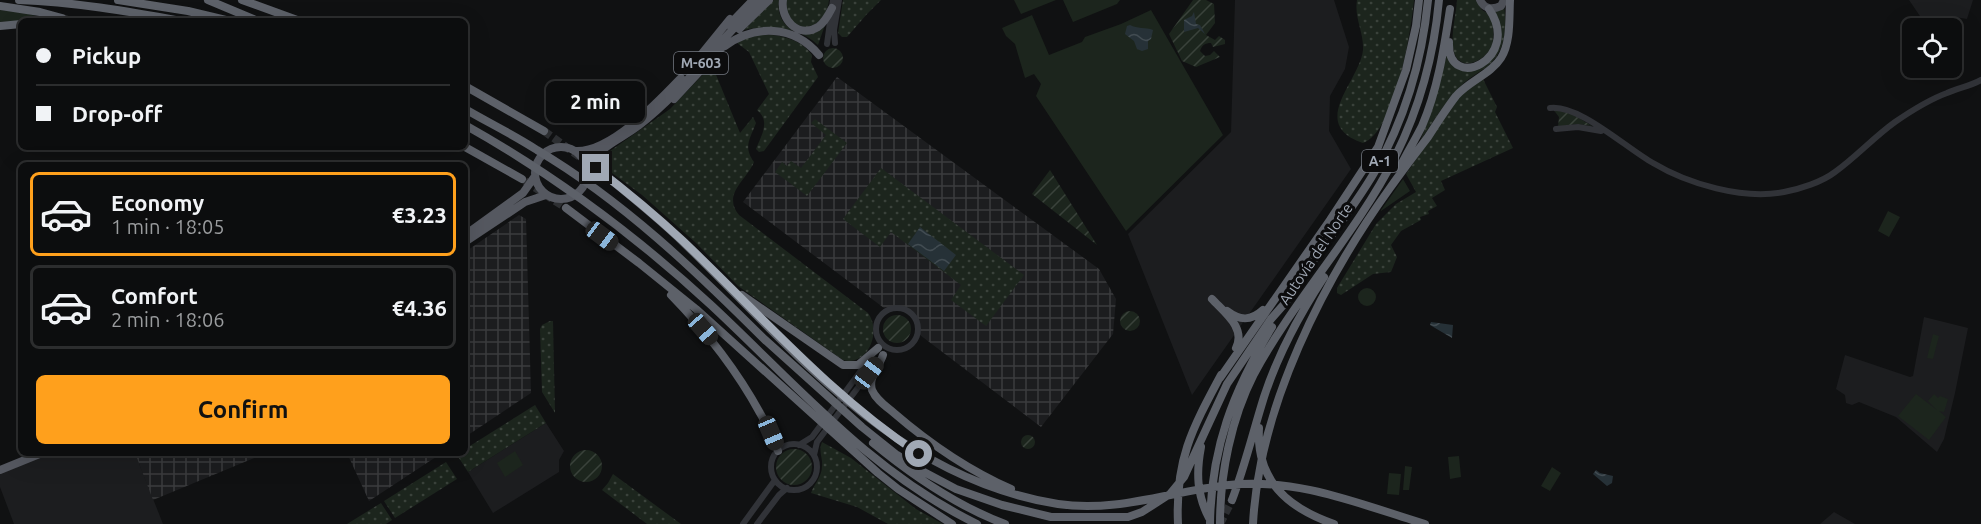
<!DOCTYPE html>
<meta charset="utf-8">
<style>
:root{--surface:#0c0d0e;--page:#151617;--text:#f1f3f6;--muted:#9a9c9e;--line:#2c2d2e;--accent:#ffa01c}
body{margin:0;font-family:Ubuntu,sans-serif;background:var(--page);color:var(--text);height:100vh;display:flex;flex-direction:column;font-size:22px;white-space:nowrap}
*{box-sizing:border-box;margin:0}
p{font-size:20px;color:var(--muted)}
.icon{flex:none;width:33px;height:33px;fill:none;stroke:currentColor;stroke-width:2;stroke-linecap:round;stroke-linejoin:round}
.map{position:relative;flex:1;overflow:hidden}
.panel{position:absolute;left:18px;top:162px;width:450px;height:294px;display:flex;flex-direction:column;background:var(--surface);border-radius:9px;box-shadow:0 6px 24px #0002,0 0 0 2px var(--line)}
.panel>*{flex:none}
.top-card{position:absolute;left:18px;top:18px;width:450px;height:132px;border-radius:9px;box-shadow:0 6px 24px #0002,0 0 0 2px var(--line);display:grid;align-content:center;height:132px;padding:0 18px;background:var(--surface)}
.controls{position:absolute;left:1902px;top:18px;display:grid;gap:12px}
.controls a{display:grid;place-items:center;width:60px;height:60px;border-radius:9px;background:var(--surface);box-shadow:0 6px 24px #0002,0 0 0 2px var(--line);font-size:30px}
.end{position:absolute;width:27px;height:27px;margin:-14px;border:8px solid #a0a8b4;background:#111;box-shadow:0 0 0 3px #111}
.from{border-radius:50%}
.bubble{position:absolute;height:42px;border-radius:9px;background:var(--surface);box-shadow:0 6px 24px #0002,0 0 0 2px var(--line);font-size:20px;font-weight:700;line-height:42px;text-align:center}
.car{position:absolute;width:18px;height:36px;margin:-18px -9px;border-radius:8px;box-shadow:0 0 4px 2px #0007;background:linear-gradient(#222 24%,#8ab4d8 0 40%,#222 0 76%,#8ab4d8 0 86%,#222 0)}
.top-card b{display:flex;align-items:center;gap:21px;height:57px;font-size:22px}
.top-card b+b{border-top:2px solid var(--line)}
.top-card i{width:15px;height:15px;background:var(--text)}
ul{padding:10px 0 0;list-style:none}
li{display:flex;align-items:center;gap:18px;height:84px;margin:0 12px 9px;padding:0 6px;border:3px solid var(--line);border-radius:9px}
li div{flex:1}
li b{display:block;font-size:22px}
li em{font-style:normal;font-weight:700}
li.on{border-color:var(--accent)}
li>.icon{width:54px;height:54px;stroke-width:1.5}
.primary-button{display:flex;gap:12px;margin-top:auto;padding:12px 18px}
.primary-button a{flex:1;height:69px;border-radius:9px;background:var(--accent);color:#111;font-size:24px;font-weight:700;line-height:69px;text-align:center}
.map>svg:first-child{display:block}
</style>
<div class="map">
<svg width="1981" height="524" viewBox="0 0 1981 524">
<defs>
<pattern id="industrial-grid" width="8" height="8" patternUnits="userSpaceOnUse" patternTransform="scale(1.5)"><rect width="8" height="8" fill="#1c1d1f"/><path d="M0 4h8M4 0v8" fill="none" stroke="#3a3b3d"/></pattern>
<pattern id="park-dots" width="8" height="8" patternUnits="userSpaceOnUse" patternTransform="scale(1.5)"><rect width="8" height="8" fill="#1c251d"/><path d="M2 2h.1M6 6h.1" fill="none" stroke="#3a423b" stroke-width="1.8" stroke-linecap="round"/></pattern>
<pattern id="garden-furrows" width="10" height="10" patternUnits="userSpaceOnUse" patternTransform="scale(1.5)"><rect width="10" height="10" fill="#1c251d"/><path d="M-1 1l2-2M0 10L10 0M9 11l2-2" fill="none" stroke="#3a423b"/></pattern>
<pattern id="water-waves" width="16" height="10" patternUnits="userSpaceOnUse" patternTransform="scale(1.5)"><rect width="16" height="10" fill="#263137"/><path d="M0 5q4-4 8 0t8 0" fill="none" stroke="#424c52"/></pattern>
</defs>
<rect width="100%" height="100%" fill="#101112"/>
<!-- built -->
<path fill="#1c1d1f" d="M1235,0H1334L1349,47L1345,69L1330,96L1329,131L1351,169L1192,395L1128,234L1231,132Z
M1909,0H1973L1967,19L1949,16L1924,22Z
M1924,317L1968,328L1955,393L1944,439L1937,452L1896,417L1859,402L1852,405L1846,403L1845,395L1836,389L1845,355L1910,377L1913,376Z
M546,423L564,451L559,460V472L493,513L468,472Z
M49,453H135L163,524H14L0,487V472Z
M1834,512L1855,524H1820Z"/>
<!-- industrial -->
<path fill="url(#industrial-grid)" d="M837,77L1099,269L1116,299L1113,334L1041,427L920,335L918,321L906,309L896,306L884,308L743,202Z
M519,215L526,219L531,393L465,437V252Z
M135,453H266L153,500Z
M347,453H442L369,501Z"/>
<!-- grass -->
<path fill="#1c251d" d="M1014,0H1056L1021,14Z
M1063,0H1120L1117,4L1073,22Z
M0,10L22,12L49,20L0,22Z
M1151,10L1223,135L1126,231L1036,96L1041,84L1034,74L1025,78L1015,44L1006,36L1002,28L1032,15L1049,55L1082,42L1085,37L1121,24Z
M1403,179L1410,191L1381,211V210Z
M1888,211L1900,217L1889,237L1878,231Z
M1358 297a9 9 0 1 1 18 0a9 9 0 1 1-18 0Z
M1933,334L1939,336L1933,359L1927,358Z
M1916,394L1937,410L1928,401L1934,394L1938,398L1940,396L1948,399L1944,412L1939,411L1946,417L1929,440L1898,416Z
M515,451L523,465L505,477L497,463Z
M1459,456L1461,477L1450,479L1448,457Z
M1405,466L1412,467L1409,490H1403Z
M1552,467L1561,473L1550,491L1541,486Z
M1389,473L1401,474L1399,495L1387,494Z"/>
<!-- park -->
<path fill="url(#park-dots)" d="M774,0H779C777,13 782,24 793,31L819,30L825,25L818,45C798,26 769,25 744,30Z
M786,0H829C825,34 785,38 786,0Z
M843,0H881L867,14L847,37H842L838,33Z
M1357,0H1414C1411,32 1395,132 1363,143C1307,124 1360,81 1363,50C1364,32 1354,18 1357,0Z
M1457,0H1476L1482,10L1491,15C1493,25 1495,34 1492,44C1486,63 1457,74 1453,48C1451,33 1456,15 1457,0Z
M1504,6C1507,26 1506,51 1488,66C1481,71 1472,76 1465,82C1447,98 1434,121 1420,141L1430,116L1447,54L1450,61L1482,67L1499,26L1498,18L1494,11Z
M760,34C778,35 800,38 812,55L811,62L818,77L764,151L759,152L756,149C761,136 771,121 757,110L769,94L749,52L737,43L747,37Z
M712,65L740,133L753,117L756,123C750,139 743,147 754,162C746,181 722,194 739,215L868,313C882,331 868,367 843,360L738,286L696,243L642,195L597,162L600,158L670,109Z
M1482,77L1497,107L1495,112L1513,148L1441,181L1445,190L1432,198L1437,206L1428,211L1429,214L1420,217L1421,220L1401,231L1391,245L1397,257L1391,272L1373,274L1341,295L1337,293V288L1376,224L1396,204L1416,192L1406,174L1459,97Z
M815,119L847,143L807,196L775,172L782,162L787,166L791,161L801,168L826,135L811,123Z
M881,168L1024,275L986,326L951,300L961,285L891,232L880,247L843,219Z
M550,321H553L555,413L542,392L540,329L542,325Z
M535,405L546,423L468,472L457,455L465,453V449Z
M822,442L851,458L916,509L943,524H888L857,507L811,493C814,484 822,477 822,466C823,457 818,452 822,442Z
M446,462L457,479L395,518L384,501Z
M613,474L681,524H647L602,490L608,483Z
M381,503L392,520L386,524H347Z"/>
<!-- garden -->
<path fill="url(#garden-furrows)" d="M1193,0H1206L1214,4L1215,23L1206,35L1215,40L1219,36L1225,40V44L1213,47L1211,43C1205,43 1202,45 1200,51L1205,56L1210,55L1214,51L1220,57L1196,67L1182,61L1169,34Z
M823 58a10 10 0 1 1 20 0a10 10 0 1 1-20 0Z
M1553,109L1569,112L1592,126L1577,124L1558,127L1559,117Z
M1050,170L1097,245L1032,194Z
M1120 321a10 10 0 1 1 20 0a10 10 0 1 1-20 0Z
M883 329a14 14 0 1 1 28 0a14 14 0 1 1-28 0Z
M1021 442a7 7 0 1 1 14 0a7 7 0 1 1-14 0Z
M776 467a18 18 0 1 1 36 0a18 18 0 1 1-36 0Z
M570 466a16 16 0 1 1 32 0a16 16 0 1 1-32 0Z"/>
<!-- water -->
<path fill="url(#water-waves)" d="M1194,12L1196,24L1200,25L1205,34L1198,28L1184,32V20L1192,16Z
M1130,25C1137,29 1145,27 1153,30L1151,39L1148,41V49L1142,51L1137,49L1134,41L1125,34L1127,26Z
M920,227L956,255L944,271L908,244Z
M1431,322L1453,325L1452,338L1430,325Z
M1596,470L1600,473L1613,476L1612,483L1607,486L1593,474Z"/>
<g fill="none" stroke-linecap="round" stroke-linejoin="round">
<!-- motorway-tunnel -->
<path stroke="#2d2f32" stroke-width="8" stroke-dasharray="8 4" stroke-linecap="butt" d="M62,18L71,21
M544,131L595,168
M525,181L566,208
M1220,524L1232,500"/>
<!-- tertiary -->
<path stroke="#313338" stroke-width="6" d="M835,43L834,30L839,0
M827,44L833,0
M1550,108C1579,104 1626,148 1653,163C1688,184 1743,200 1784,192C1800,189 1822,182 1835,172C1856,157 1874,137 1895,122C1911,111 1928,100 1947,93C1958,88 1970,86 1981,80
M1556,129L1578,127L1601,131
M876 329a21 21 0 1 1 42 0a21 21 0 1 1-42 0Z
M771 467a23 23 0 1 1 46 0a23 23 0 1 1-46 0Z
M799,445L812,437L871,357
M814,455L817,442L875,365
M743,524L775,480
M757,524L779,495L787,488"/>
<!-- primary -->
<path stroke="#4d5057" stroke-width="8" d="M1480,0C1484,9 1492,10 1501,6L1504,0"/>
<!-- trunk -->
<path stroke="#555860" stroke-width="8" d="M783,0C780,19 798,39 818,27C824,23 829,14 832,8
M729,25L753,0
M739,29L769,0
M725,46C755,24 794,25 819,55
M691,67L730,19
M674,99L727,42
M535 173a26 26 0 1 1 52 0a26 26 0 1 1-52 0Z
M575,151C610,153 658,102 681,78
M588,172C592,149 622,139 638,126C684,91 719,40 761,0
M465,235L523,193L535,176
M465,242L525,202L546,195
M0,470L42,453"/>
<!-- motorway -->
<path stroke="#5d6169" stroke-width="8" d="M19,0C73,2 127,11 181,21
M118,0L188,11L230,21
M208,0L258,21
M242,0L300,21
M0,6L40,12L62,18
M0,26L21,24
M1449,42C1447,94 1523,59 1489,9
M465,86L544,131
M465,109C489,123 514,135 537,150C623,201 696,271 766,341
M465,125C556,176 634,234 711,305C797,385 870,472 977,524
M465,147L522,179
M1400,167C1407,153 1415,140 1422,126C1438,89 1444,48 1450,9
M596,168C626,192 656,216 684,243C796,351 894,478 1058,504C1117,513 1171,491 1229,485C1296,477 1362,505 1425,524
M566,208L639,263L696,309L878,473L898,489L952,524
M671,295C706,331 736,369 760,413C767,425 774,437 778,451
M742,295L843,365H858L878,348
M1212,299C1225,313 1246,328 1236,348
M1284,305C1311,259 1347,219 1374,173C1405,119 1422,62 1428,0
M1227,311C1240,321 1251,321 1263,310
M762,337L862,427L897,455L924,472L956,489L1002,505L1051,517H1128L1142,512L1170,494L1184,477L1227,384L1271,319L1286,302
M883,355C879,367 868,377 872,390C876,400 887,407 894,413C930,444 968,470 1011,489
M1220,378L1330,220L1378,147L1406,70L1416,26L1419,0
M1259,428C1256,481 1288,508 1334,524
M873,443C913,476 957,506 1005,524
M1201,447C1196,473 1197,495 1209,518
M1232,500C1245,466 1253,432 1264,397C1278,354 1299,315 1324,277
M1178,524C1175,460 1192,429 1221,375
M1210,524C1211,448 1233,391 1272,327
M1220,524C1220,474 1231,419 1254,374C1295,298 1356,234 1395,157C1420,107 1434,55 1439,0
M1253,524C1259,407 1323,281 1390,188C1402,171 1415,154 1428,137C1437,123 1446,109 1456,96C1469,81 1491,74 1501,58C1511,42 1509,18 1510,0"/>
</g>
<g fill="none" stroke-linecap="round" stroke-linejoin="round">
<!-- route -->
<path stroke="#a0a8b4" stroke-width="8" d="M596,168C626,191 655,215 683,241C761,315 829,394 919,454"/>
</g>
<g text-anchor="middle" stroke-width="6" stroke-linejoin="round" paint-order="stroke">
<!-- shield labels -->
<g fill="#0c0c0d" stroke="#747982" stroke-width="1.5">
<rect x="674" y="52" width="54" height="22" rx="4.5"/>
<rect x="1362" y="150" width="36" height="22" rx="4.5"/>
</g>
<g font-size="14" font-weight="bold" fill="#a0a8b4">
<text x="701" y="68">M-603</text>
<text x="1380" y="166">A-1</text>
</g>
<!-- street labels -->
<g font-size="15" fill="#a0a8b4" stroke="#0c0c0d">
<text transform="translate(1316 254) rotate(-56)" y="5">Autovía del Norte</text>
</g>
</g>
</svg>
<div class="controls">
<a><svg class="icon" aria-label="locate" viewBox="0 0 24 24"><circle cx="12" cy="12" r="6"/><path d="M12 2v4M12 18v4M2 12h4M18 12h4"/></svg></a>
</div>
<i class="end from" style="left:919px;top:454px"></i>
<i class="end" style="left:596px;top:168px"></i>
<div class="bubble" style="left:546px;top:81px;width:99px">2 min</div>
<i class="car" style="left:602px;top:236px;rotate:127deg"></i>
<i class="car" style="left:703px;top:329px;rotate:139deg"></i>
<i class="car" style="left:869px;top:373px;rotate:37deg"></i>
<i class="car" style="left:771px;top:433px;rotate:157deg"></i>
<div class="top-card">
<b><i class="from"></i>Pickup</b>
<b><i></i>Drop-off</b>
</div>
<section class="panel">
<ul>
<li class="on"><svg class="icon" aria-label="car" viewBox="0 0 24 24"><path d="M5 17H2v-5l4-1 3-4h7l3 4 3 1v5h-3M9 17h6M6 11h13"/><circle cx="7" cy="17" r="2"/><circle cx="17" cy="17" r="2"/></svg><div><b>Economy</b><p>1 min · 18:05</p></div><em>€3.23</em></li>
<li><svg class="icon" aria-label="car" viewBox="0 0 24 24"><path d="M5 17H2v-5l4-1 3-4h7l3 4 3 1v5h-3M9 17h6M6 11h13"/><circle cx="7" cy="17" r="2"/><circle cx="17" cy="17" r="2"/></svg><div><b>Comfort</b><p>2 min · 18:06</p></div><em>€4.36</em></li>
</ul>
<div class="primary-button"><a>Confirm</a></div>
</section>
</div>
